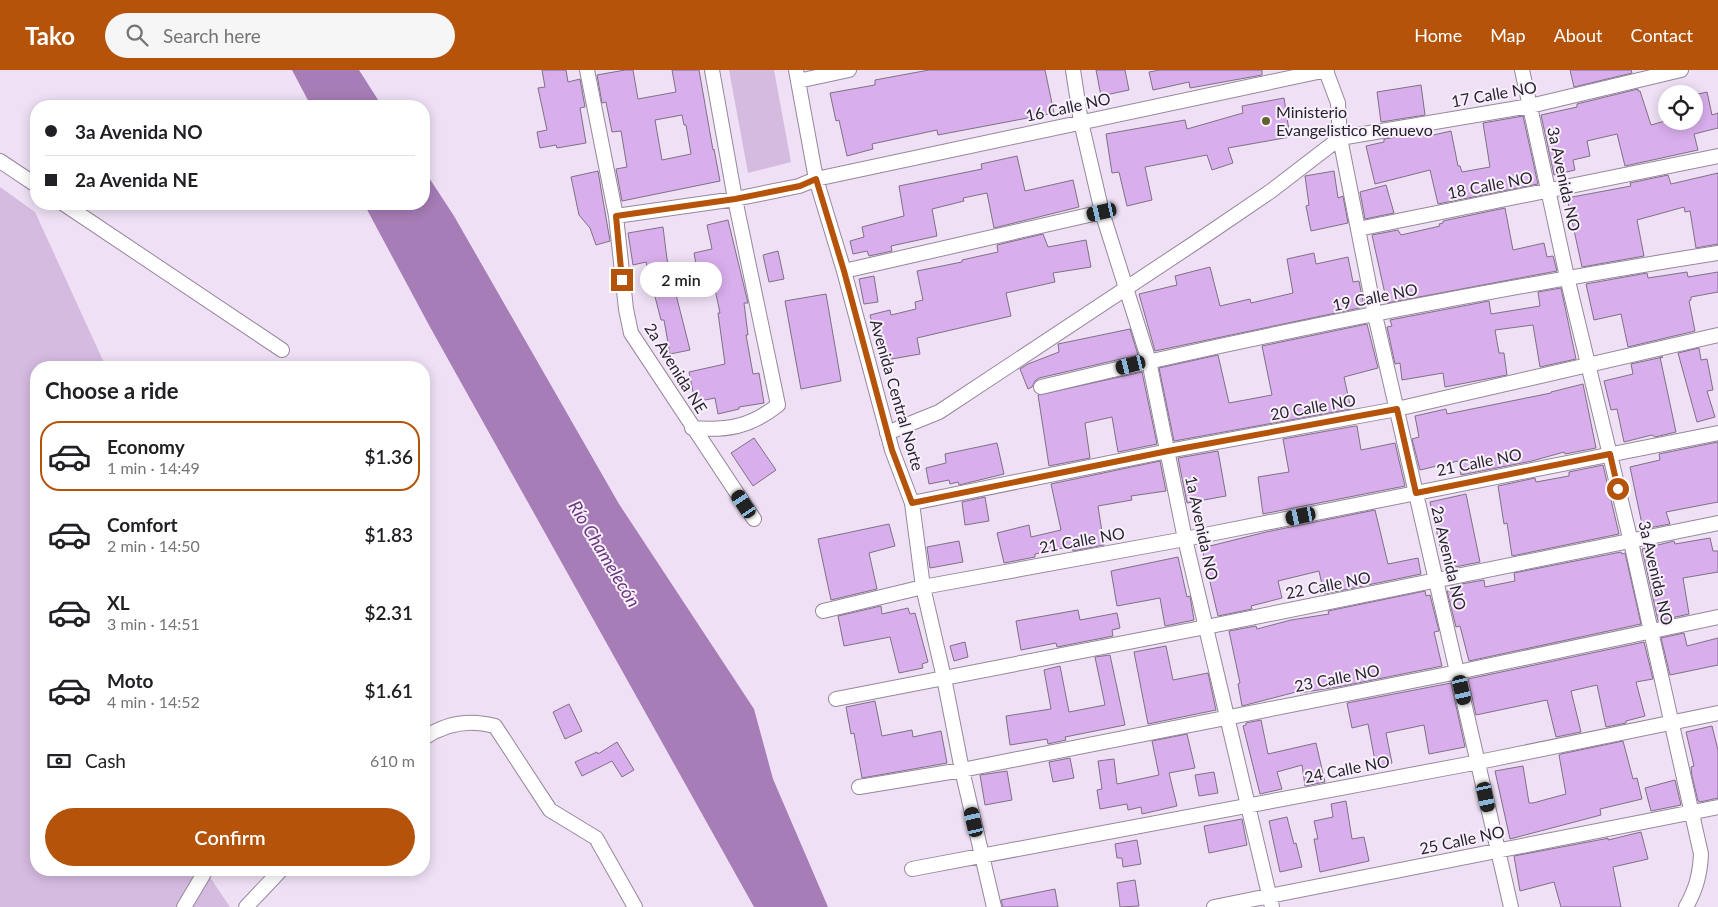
<!DOCTYPE html>
<meta charset="utf-8">
<style>
:root{--surface:#fff;--page:#f6f6f6;--text:#202124;--muted:#757577;--line:#e0e0e0;--accent:#b45309}
body{margin:0;font-family:Lato,sans-serif;background:var(--page);color:var(--text);height:100vh;display:flex;flex-direction:column;font-size:19px;white-space:nowrap}
*{box-sizing:border-box;margin:0}
p{font-size:16px;color:var(--muted)}
.icon{flex:none;width:28px;height:28px;fill:none;stroke:currentColor;stroke-width:2;stroke-linecap:round;stroke-linejoin:round}
.map{position:relative;flex:1;overflow:hidden}
.drawer{position:absolute;left:30px;top:291px;width:400px;height:515px;display:flex;flex-direction:column;background:var(--surface);border-radius:20px;box-shadow:0 2px 12px #0003}
.drawer>*{flex:none}
.guide{position:absolute;left:30px;top:30px;width:400px;height:110px;border-radius:20px;box-shadow:0 2px 12px #0003;display:grid;align-content:center;height:110px;padding:0 15px;background:var(--surface)}
.buttons{position:absolute;left:1658px;top:15px;display:grid;gap:10px}
.buttons a{display:grid;place-items:center;width:45px;height:45px;border-radius:50%;background:var(--surface);box-shadow:0 2px 12px #0003;font-size:25px}
.end{position:absolute;width:22px;height:22px;margin:-11px;border:6px solid #b45309;background:#fff;box-shadow:0 0 0 2px #fff}
.from{border-radius:50%}
.bubble{position:absolute;height:35px;border-radius:18px;background:var(--surface);box-shadow:0 2px 12px #0003;font-size:16px;font-weight:600;line-height:35px;text-align:center}
.car{position:absolute;width:15px;height:30px;margin:-15px -8px;border-radius:6px;box-shadow:0 0 4px 1px #0007;background:linear-gradient(#222 24%,#8ab4d8 0 40%,#222 0 76%,#8ab4d8 0 86%,#222 0)}
.guide b{display:flex;align-items:center;gap:18px;height:48px;font-size:19px}
.guide b+b{border-top:1px solid var(--line)}
.guide i{width:12px;height:12px;background:var(--text)}
ul{padding:0;list-style:none}
li{display:flex;align-items:center;gap:15px;height:70px;margin:0 10px 8px;padding:0 5px;border:2px solid transparent;border-radius:20px}
li div{flex:1}
li b{display:block;font-size:19px}
li em{font-style:normal;font-weight:600}
li.active{border-color:var(--accent)}
li>.icon{width:45px;height:45px;stroke-width:1.5}
h2{padding:0 15px;font-size:22px;line-height:60px}
.pay{display:flex;align-items:center;gap:12px;height:55px;padding:0 15px;font-size:19px}
.pay p{margin-inline-start:auto}
.cta{display:flex;gap:10px;margin-top:auto;padding:10px 15px}
.cta a{flex:1;height:58px;border-radius:30px;background:var(--accent);color:#fff;font-size:20px;font-weight:600;line-height:58px;text-align:center}
header{display:flex;align-items:center;gap:30px;box-sizing:border-box;height:70px;padding:0 25px;background:var(--accent);color:#fff}
header strong{font-size:24px}
nav{display:flex;gap:28px;margin-inline-start:auto;font-size:18px}
.search{width:350px;height:45px;background:var(--page);display:flex;align-items:center;gap:12px;box-sizing:border-box;padding:0 18px;border-radius:28px;color:var(--muted);font-size:19px}
.map>svg:first-child{display:block}
</style>
<header>
<strong>Tako</strong>
<div class="search"><svg class="icon" aria-label="search" viewBox="0 0 24 24"><circle cx="10" cy="10" r="6"/><path d="M15 15l6 6"/></svg>Search here</div>
<nav><a>Home</a><a>Map</a><a>About</a><a>Contact</a></nav>
</header>
<div class="map">
<svg width="1718" height="837" viewBox="0 0 1718 837">
<rect width="100%" height="100%" fill="#efe0f5"/>
<!-- green -->
<path fill="#d5bbe0" d="M729,0H774L791,92L748,103Z
M0,117L35,142L106,297L36,298V800H205L230,837H0Z"/>
<!-- water -->
<path fill="#a67db7" d="M292,0H359L382,36H311Z
M424,100L454,146L619,434L754,639L773,709L828,837H754L430,257L364,134H424Z"/>
<!-- building -->
<path fill="#d9aeec" stroke="#7e7184" fill-rule="evenodd" d="M542,0H566L568,12L580,9L585,37L580,38L586,73L557,78L556,75L540,78L537,62L547,60L538,18L545,17Z
M625,0H633L638,29L676,22L672,0H699L713,80L714,79L720,111L622,131L616,99L627,97L621,61L612,62L606,32L602,33L597,5ZM682,45L684,55H686L691,84L662,90L655,50Z
M929,0H1045L1054,43L938,65L937,60L872,74L873,79L847,86L839,50L836,51L830,23L875,15V10Z
M1096,0H1125L1129,20L1101,26Z
M1160,0H1262V5L1190,18L1189,12L1153,20L1149,2Z
M1570,0H1631L1632,3L1574,17Z
M1421,15L1425,45L1381,52L1377,22Z
M1638,19V21H1640L1651,55L1665,51H1697L1694,25L1707,22L1712,45L1718,43V58L1694,64L1698,80L1625,96L1617,64L1587,71L1590,86L1573,90L1575,100L1554,105L1541,45L1577,37V34Z
M1284,28L1290,67L1228,78L1233,93L1212,100L1207,85L1145,97L1152,130L1127,136L1119,102L1112,103L1106,64L1185,50L1187,59L1243,43L1242,36Z
M1523,46L1538,114L1438,134L1430,100L1375,114L1366,76L1384,72V69L1428,62L1429,66L1451,61L1458,96H1460L1462,102L1490,97L1483,53Z
M1017,86L1025,121L1073,110L1079,137L994,158L987,123L963,128L964,131L932,139L937,166L891,176L892,181L869,186L867,181L853,184L850,171L864,167L862,157L904,146L899,116L982,99L981,94Z
M598,101L610,171L596,175L590,158L579,145L571,107Z
M1334,101L1338,128L1343,126L1348,153L1311,161L1306,136L1309,135L1305,106Z
M1718,103V174L1696,178L1690,141L1685,142L1684,137L1637,150L1644,186L1582,197L1567,128L1631,116L1630,113L1668,105L1671,114Z
M1386,115L1394,143L1365,149L1360,122Z
M1505,138L1513,180L1544,173L1547,187L1553,186L1557,201L1387,233L1372,165L1398,160L1401,165L1440,156L1439,154L1443,153V151Z
M728,150L748,233H744L748,265H746L753,304L759,303L764,333L739,337V339L718,344L715,328L695,332L689,302L725,294L718,243H720L713,210L699,212L694,183L712,179L707,155Z
M663,157L667,189L690,280L670,284L664,250H661L646,192L633,195L628,163Z
M1043,164L1048,177L1086,170L1091,197L1053,203L1055,212L1006,223L1011,246L917,268L920,284L886,290L882,269L876,270L870,245L890,240L891,245L916,239L915,232L923,230L917,201L962,192V190L998,182L997,175Z
M778,181L784,209L769,212L763,185Z
M1314,183L1316,194L1348,187L1353,212L1359,211L1364,237L1155,281L1139,224L1177,215L1175,206L1210,197L1220,236L1250,229L1251,233L1293,223L1287,189Z
M1687,202L1688,207L1718,202V222L1691,227V230L1689,231L1695,261L1628,277L1621,244L1594,250L1586,214L1647,203L1648,208Z
M874,206L878,232L864,234L859,209Z
M1561,218L1576,289L1540,297L1533,255L1495,260L1499,283H1504L1507,305L1445,317L1443,303L1402,310L1400,293L1395,294L1387,257L1392,256L1390,250L1489,231L1491,244L1540,236L1538,222Z
M826,224L841,311L801,319L785,231Z
M1367,254L1378,298L1344,307L1351,339L1174,371L1159,298L1218,285L1229,333L1272,325L1262,276Z
M1130,259L1138,285L1039,308L1035,311L1032,317L1028,319L1020,299L1028,294L1059,282L1058,274Z
M1699,278L1701,290L1707,289L1713,320L1707,321L1715,347L1697,352L1678,283Z
M1660,287L1676,362L1655,367L1652,365L1624,372L1617,339L1611,340L1604,311L1633,304L1631,294L1663,287Z
M1142,302L1157,374L1118,382L1112,347L1085,353L1090,388L1049,396L1038,325Z
M1583,314L1596,378L1565,384L1564,382L1532,391L1461,405L1458,391L1420,400L1412,369L1419,367L1415,346L1446,339L1447,344L1551,323V322Z
M1355,356H1357L1361,380L1395,373L1405,416L1263,444L1258,407L1289,402L1283,369Z
M754,368L776,400L753,416L731,383Z
M1718,372V432L1666,442L1670,454L1643,459L1630,397L1660,390L1659,384Z
M997,373L1004,404L959,415L958,412L950,414L949,410L929,414L926,398L946,393L945,384Z
M1218,381L1226,426L1187,433L1178,388Z
M1160,391L1166,421L1131,426L1132,430L1098,436L1104,475L1073,481L1072,476L1035,484V487L1004,493L997,463L1029,455L1031,467L1061,460L1051,414Z
M1603,395L1619,464L1512,486L1507,453L1504,454L1498,416L1535,408L1536,412L1569,406V402Z
M1466,424L1480,492L1445,499L1430,432Z
M985,427L989,451L965,455L962,432Z
M1375,440L1388,494L1418,488L1421,504L1324,524L1319,501L1278,511L1282,528L1251,536L1252,539L1218,546L1202,478L1266,462Z
M889,454L895,476L869,483L877,519L831,530L818,469Z
M1710,468L1713,481H1718V502L1683,508L1689,544L1658,551L1642,479L1674,471L1675,474Z
M959,471L963,492L930,498L927,477Z
M1621,482L1622,484L1625,483L1641,554L1469,591L1460,556L1456,557L1447,521H1450V516L1484,510L1485,517L1515,511L1514,503Z
M1178,487L1187,527L1190,526L1194,550L1165,556L1160,528L1117,536L1111,501Z
M1425,521L1426,526L1430,525L1439,561L1434,562L1442,596L1343,616L1300,623V621L1242,636L1238,614L1240,613L1229,561L1256,556L1257,559L1291,550L1329,544L1328,541Z
M881,536L882,544L908,538L910,544L915,543L928,592L922,594L923,598L899,603L890,567L844,576L838,546Z
M1078,540L1080,550L1117,543L1120,558L1112,560L1113,566L1057,577L1056,573L1021,580L1016,551Z
M1684,563L1687,576L1718,568V595L1670,605L1661,568Z
M965,572L968,587L954,591L950,576Z
M1644,572L1653,609L1636,612L1645,646L1626,651V653L1606,657L1597,615L1571,621L1581,662L1556,667L1547,630L1476,645L1468,609Z
M1166,576L1173,610L1208,603L1216,640L1148,654L1134,582Z
M1110,585L1125,655L1065,667L1066,670L1048,674L1047,669L1010,675L1006,646L1051,639L1044,600L1060,596L1069,642L1105,635L1095,587Z
M1451,613L1465,677L1429,684L1424,655L1386,663L1392,693L1376,696L1368,654L1352,658L1347,633Z
M875,631L882,666L912,660L913,667L941,661L947,693L862,708L854,663L851,664L846,637Z
M569,634L582,661L565,669L553,642Z
M1261,650L1268,684L1316,673L1325,712L1305,716L1302,695L1277,702L1282,719L1260,724L1243,656L1246,655V653Z
M1712,656L1718,680V728L1700,732L1698,731L1692,706L1691,697L1694,696L1686,662Z
M1187,664L1195,698L1169,703L1177,736L1142,744L1141,737L1128,740L1127,734L1100,739L1097,720L1102,719L1098,691L1114,689L1117,714L1159,705L1152,671Z
M1623,671L1633,709L1637,708L1642,729L1600,739L1601,745L1510,769L1495,701L1523,696L1529,733H1533L1566,724L1559,685L1561,684Z
M617,672L634,700L622,707L612,691L582,706L575,692L597,682L598,684Z
M1070,688L1074,708L1053,712L1049,692Z
M1007,701L1012,730L985,735L980,705Z
M1214,702L1218,723L1199,726L1195,705Z
M1675,710L1681,735L1651,741L1645,718Z
M1346,731L1352,769L1364,767L1369,791L1320,802L1314,769H1318L1314,751L1333,747L1331,734Z
M1287,747L1294,774L1296,773L1302,797L1280,802L1269,751Z
M1242,749L1247,775L1209,783L1204,756Z
M1641,762L1648,789L1613,797L1621,837H1561L1554,812L1520,821L1514,786L1604,769L1608,768V770Z
M1137,770L1141,794L1123,797L1122,788H1117L1115,774Z
M1135,810L1139,836L1120,837L1117,813Z
M1055,819L1058,837H1003L1001,830Z"/>
<g fill="none" stroke-linecap="round" stroke-linejoin="round">
<defs>
<path id="street" d="M587,0L616,146L626,239L631,263L754,449
M796,0L816,109L844,201L892,380L912,433L923,517L944,608L962,700L994,837
M1073,0L1081,52L1102,142L1149,291L1185,469L1272,837
M1522,0L1567,207L1631,472L1701,784C1700,805 1696,819 1686,837
M1326,1L1338,33L1340,68L1375,245L1511,837
M798,11L849,0
M0,91L36,115
M64,134L282,280
M616,146L735,129L799,116L816,109L1327,0
M1358,159L1718,86
M844,201L1102,142
M1041,317C1264,263 1491,219 1718,183
M692,358C727,361 750,357 778,335L735,129L712,0
M887,363L939,342L1196,172L1271,121L1340,68L1530,36L1681,0
M912,433L1168,381L1397,339L1718,265
M823,541L923,517L1185,469L1718,363
M836,629L1206,557L1718,453
M424,668C446,653 469,649 495,656L550,740L596,768L635,837
M859,717L962,700L1458,602L1718,547
M912,799L1479,692L1718,643
M184,837L206,800
M246,837L281,800
M1214,837L1718,737"/>
</defs>
<!-- street casing -->
<use href="#street" stroke="#96889b" stroke-width="16"/>
<!-- street -->
<use href="#street" stroke="#fff" stroke-width="14"/>
</g>
<g fill="none" stroke-linecap="round" stroke-linejoin="round">
<!-- route -->
<path stroke="#b45309" stroke-width="6" d="M622,210L616,146L735,129L800,116L816,109L844,201L892,380L912,433L1168,381L1397,339L1416,423L1610,384L1618,419"/>
</g>
<!-- markers -->
<circle fill="#63602d" stroke="#f9f0fd" stroke-width="2" cx="1266" cy="51" r="5"/>
<g text-anchor="middle" stroke-width="4" stroke-linejoin="round" paint-order="stroke">
<!-- street labels -->
<g font-size="16" fill="#29242c" stroke="#f9f0fd">
<text transform="translate(1494 24) rotate(-10)" y="6">17 Calle NO</text>
<text transform="translate(1068 37) rotate(-12)" y="6">16 Calle NO</text>
<text transform="translate(1564 109) rotate(78)" y="6">3a Avenida NO</text>
<text transform="translate(1490 115) rotate(-11)" y="6">18 Calle NO</text>
<text transform="translate(1375 227) rotate(-11)" y="6">19 Calle NO</text>
<text transform="translate(676 298) rotate(58)" y="6">2a Avenida NE</text>
<text transform="translate(897 325) rotate(74)" y="6">Avenida Central Norte</text>
<text transform="translate(1313 337) rotate(-10)" y="6">20 Calle NO</text>
<text transform="translate(1479 392) rotate(-11)" y="6">21 Calle NO</text>
<text transform="translate(1202 458) rotate(78)" y="6">1a Avenida NO</text>
<text transform="translate(1082 470) rotate(-10)" y="6">21 Calle NO</text>
<text transform="translate(1449 488) rotate(77)" y="6">2a Avenida NO</text>
<text transform="translate(1656 503) rotate(77)" y="6">3a Avenida NO</text>
<text transform="translate(1328 515) rotate(-11)" y="6">22 Calle NO</text>
<text transform="translate(1337 608) rotate(-11)" y="6">23 Calle NO</text>
<text transform="translate(1347 699) rotate(-11)" y="6">24 Calle NO</text>
<text transform="translate(1462 770) rotate(-12)" y="6">25 Calle NO</text>
</g>
<!-- poi labels -->
<g font-size="16" fill="#29242c" stroke="#f9f0fd" text-anchor="start">
<text x="1276" y="48">Ministerio<tspan x="1276" dy="18">Evangelistico Renuevo</tspan></text>
</g>
<!-- water labels -->
<g font-size="18" font-style="italic" fill="#69357d" stroke="#f9f0fd">
<text transform="translate(604 484) rotate(59)" y="6">Río Chamelecón</text>
</g>
</g>
</svg>
<div class="buttons">
<a><svg class="icon" aria-label="locate" viewBox="0 0 24 24"><circle cx="12" cy="12" r="6"/><path d="M12 2v4M12 18v4M2 12h4M18 12h4"/></svg></a>
</div>
<i class="end from" style="left:1618px;top:419px"></i>
<i class="end" style="left:622px;top:210px"></i>
<div class="bubble" style="left:640px;top:192px;width:82px">2 min</div>
<i class="car" style="left:1102px;top:142px;rotate:257deg"></i>
<i class="car" style="left:1131px;top:295px;rotate:256deg"></i>
<i class="car" style="left:744px;top:434px;rotate:326deg"></i>
<i class="car" style="left:1301px;top:446px;rotate:258deg"></i>
<i class="car" style="left:1462px;top:620px;rotate:167deg"></i>
<i class="car" style="left:1486px;top:727px;rotate:168deg"></i>
<i class="car" style="left:974px;top:752px;rotate:347deg"></i>
<div class="guide">
<b><i class="from"></i>3a Avenida NO</b>
<b><i></i>2a Avenida NE</b>
</div>
<section class="drawer">
<h2>Choose a ride</h2>
<ul>
<li class="active"><svg class="icon" aria-label="car" viewBox="0 0 24 24"><path d="M5 17H2v-5l4-1 3-4h7l3 4 3 1v5h-3M9 17h6M6 11h13"/><circle cx="7" cy="17" r="2"/><circle cx="17" cy="17" r="2"/></svg><div><b>Economy</b><p>1 min · 14:49</p></div><em>$1.36</em></li>
<li><svg class="icon" aria-label="car" viewBox="0 0 24 24"><path d="M5 17H2v-5l4-1 3-4h7l3 4 3 1v5h-3M9 17h6M6 11h13"/><circle cx="7" cy="17" r="2"/><circle cx="17" cy="17" r="2"/></svg><div><b>Comfort</b><p>2 min · 14:50</p></div><em>$1.83</em></li>
<li><svg class="icon" aria-label="car" viewBox="0 0 24 24"><path d="M5 17H2v-5l4-1 3-4h7l3 4 3 1v5h-3M9 17h6M6 11h13"/><circle cx="7" cy="17" r="2"/><circle cx="17" cy="17" r="2"/></svg><div><b>XL</b><p>3 min · 14:51</p></div><em>$2.31</em></li>
<li><svg class="icon" aria-label="car" viewBox="0 0 24 24"><path d="M5 17H2v-5l4-1 3-4h7l3 4 3 1v5h-3M9 17h6M6 11h13"/><circle cx="7" cy="17" r="2"/><circle cx="17" cy="17" r="2"/></svg><div><b>Moto</b><p>4 min · 14:52</p></div><em>$1.61</em></li>
</ul>
<div class="pay"><svg class="icon" aria-label="cash" viewBox="0 0 24 24"><path d="M3 7h18v10H3z"/><circle cx="12" cy="12" r="2"/></svg>Cash<p>610 m</p></div>
<div class="cta"><a>Confirm</a></div>
</section>
</div>
